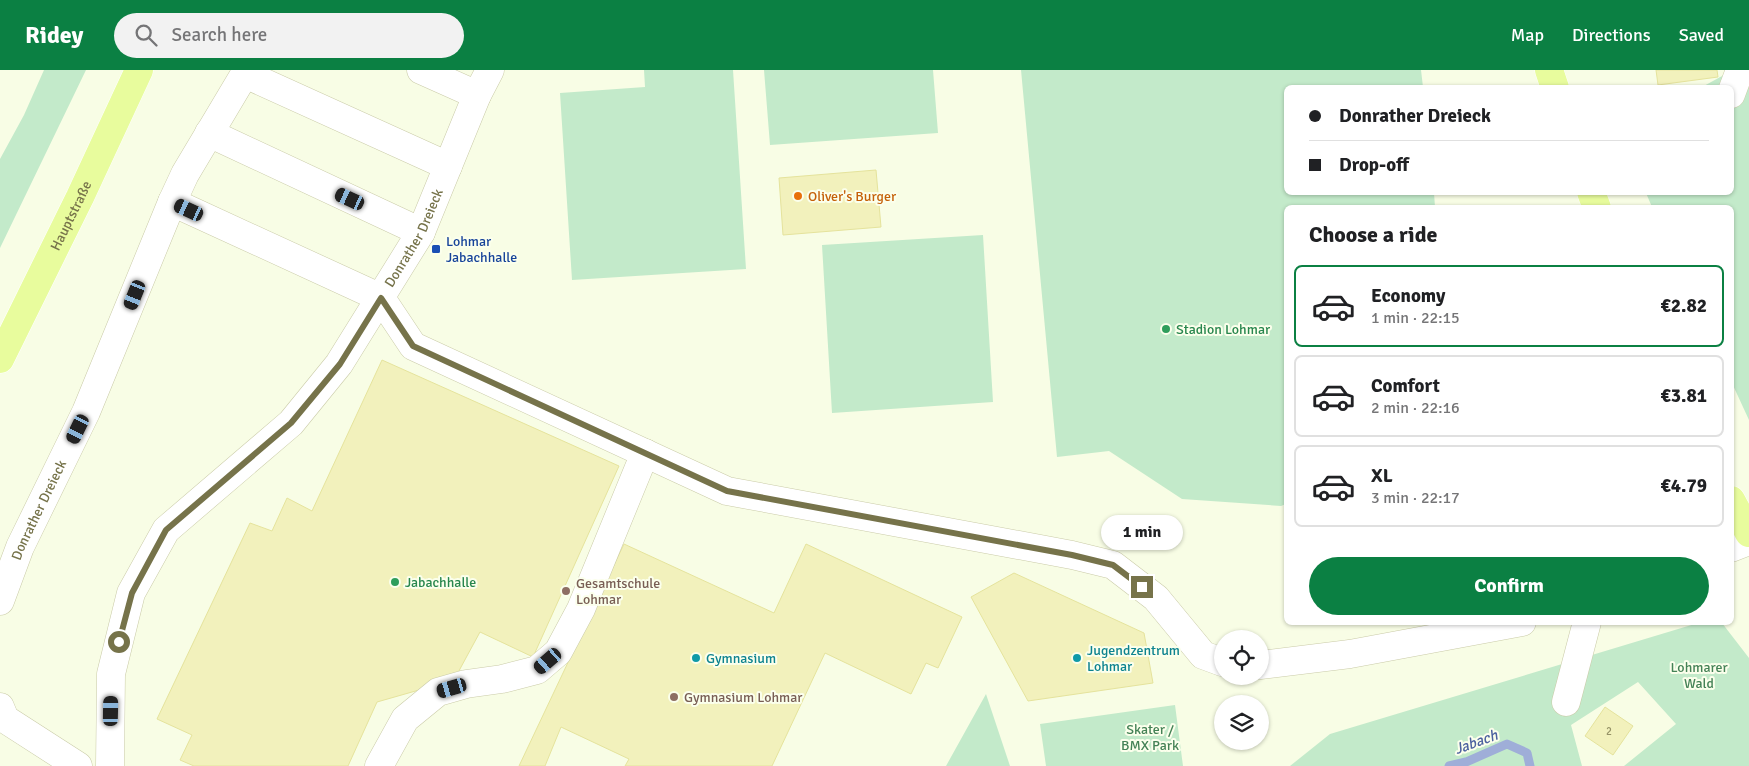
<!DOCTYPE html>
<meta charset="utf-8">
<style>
:root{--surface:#fff;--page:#f2f2f2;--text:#202124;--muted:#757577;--line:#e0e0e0;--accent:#0b8043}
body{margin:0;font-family:Signika,sans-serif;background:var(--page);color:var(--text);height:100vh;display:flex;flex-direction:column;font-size:19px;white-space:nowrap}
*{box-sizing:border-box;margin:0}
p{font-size:16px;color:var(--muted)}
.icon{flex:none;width:28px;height:28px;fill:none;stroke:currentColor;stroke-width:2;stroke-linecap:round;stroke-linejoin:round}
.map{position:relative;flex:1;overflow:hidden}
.side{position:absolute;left:1284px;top:135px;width:450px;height:420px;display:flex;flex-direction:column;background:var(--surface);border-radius:8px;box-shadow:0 1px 4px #0004}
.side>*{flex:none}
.hud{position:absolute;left:1284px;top:15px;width:450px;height:110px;border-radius:8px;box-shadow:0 1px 4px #0004;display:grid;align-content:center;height:110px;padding:0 25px;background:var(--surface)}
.tools{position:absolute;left:1214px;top:560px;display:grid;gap:10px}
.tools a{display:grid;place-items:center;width:55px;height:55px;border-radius:50%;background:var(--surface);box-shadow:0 1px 4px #0004;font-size:25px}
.end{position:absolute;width:22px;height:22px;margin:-11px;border:6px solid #76734a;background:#fff;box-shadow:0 0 0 2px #fff}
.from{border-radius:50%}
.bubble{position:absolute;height:35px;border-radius:18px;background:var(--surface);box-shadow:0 1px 4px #0004;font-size:16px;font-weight:700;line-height:35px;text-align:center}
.car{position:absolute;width:15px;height:30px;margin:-15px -8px;border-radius:6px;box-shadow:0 0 4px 1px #0007;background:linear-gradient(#222 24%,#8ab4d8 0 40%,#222 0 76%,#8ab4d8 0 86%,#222 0)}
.hud b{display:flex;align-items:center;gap:18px;height:48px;font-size:19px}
.hud b+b{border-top:1px solid var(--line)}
.hud i{width:12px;height:12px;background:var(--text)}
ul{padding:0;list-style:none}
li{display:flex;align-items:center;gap:15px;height:82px;margin:0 10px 8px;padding:0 15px;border:2px solid var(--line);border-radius:8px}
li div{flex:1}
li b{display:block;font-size:19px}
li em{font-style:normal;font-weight:700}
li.active{border-color:var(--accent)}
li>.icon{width:45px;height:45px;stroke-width:1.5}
h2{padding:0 25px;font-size:22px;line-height:60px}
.action{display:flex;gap:10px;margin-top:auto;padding:10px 25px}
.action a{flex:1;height:58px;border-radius:30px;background:var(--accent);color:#fff;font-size:20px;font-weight:700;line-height:58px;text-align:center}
header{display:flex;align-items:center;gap:30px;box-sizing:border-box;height:70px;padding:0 25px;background:var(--accent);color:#fff}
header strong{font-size:24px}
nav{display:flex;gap:28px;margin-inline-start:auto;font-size:18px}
.search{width:350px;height:45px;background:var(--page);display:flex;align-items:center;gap:12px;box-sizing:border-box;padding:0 18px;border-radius:28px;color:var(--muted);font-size:19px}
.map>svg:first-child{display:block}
</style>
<header>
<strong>Ridey</strong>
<div class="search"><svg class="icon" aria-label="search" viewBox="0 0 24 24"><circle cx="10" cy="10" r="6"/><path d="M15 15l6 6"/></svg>Search here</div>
<nav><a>Map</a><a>Directions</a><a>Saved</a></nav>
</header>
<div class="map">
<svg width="1749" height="696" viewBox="0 0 1749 696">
<rect width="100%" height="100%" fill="#f8fde5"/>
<!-- green -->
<path fill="#c3eaca" d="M44,0H86L0,178V89L24,45Z
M644,0H733L746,199L572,210L560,23L645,17Z
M764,0H933L938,63L770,75Z
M1021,0H1421L1423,17L1286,18V122L1434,123L1435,137L1286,138V434L1281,436L1182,429L1109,381L1057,387Z
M1733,0H1749V350L1731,311V138L1652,137L1646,123L1731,122V18L1702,17Z
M983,165L993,332L832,343L822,175Z
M1698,553H1722L1749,588V696H1624L1676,654L1638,612L1571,655L1582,696H1290L1330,664Z
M986,624L1010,696H946Z
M1175,635L1183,696H1046L1040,654Z"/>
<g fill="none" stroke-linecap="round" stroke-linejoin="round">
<!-- stream -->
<path stroke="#9faed8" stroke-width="9" d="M1449,696L1466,692L1507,674L1527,683L1530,696"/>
</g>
<!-- building -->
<path fill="#f2f1bc" stroke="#e5e39c" d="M1656,0H1717L1718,7L1658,15Z
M876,100L881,157L783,165L779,108Z
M382,290L619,396L533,587L480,562L454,610L377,632L348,696H194L180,690L192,665L157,649L250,453L272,461L287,428L312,441Z
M624,474L774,543L806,474L962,547L938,598L926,593L911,624L825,583L772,696H625L629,689L561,657L545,696H519Z
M1014,503L1144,563L1153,613L1028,631L971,527Z
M1605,637L1633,656L1613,685L1585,666Z"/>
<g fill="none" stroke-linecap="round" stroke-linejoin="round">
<defs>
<g id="minor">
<path d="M421,0L477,25"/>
<path d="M245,4L448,96"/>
<path d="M1731,24L1740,0"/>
<path d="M209,63L421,162"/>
<path d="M172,132L381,228L413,276L727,421L1072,485L1113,495L1156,528L1203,585L1222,592"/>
<path d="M1731,478L1749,471"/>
<path id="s1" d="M0,531L20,477L86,342L172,132L185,104L247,0"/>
<path d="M1260,595L1350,584L1522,552"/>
<path d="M1566,632L1587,552"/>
<path d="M0,637L5,649L78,696"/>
<path id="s2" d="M110,696L111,604L131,523L166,460L291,353L339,294L421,162L477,25L490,0"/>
<path d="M379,696L405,649L438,622L466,614L502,609L537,600L558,582L581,539L645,383"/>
</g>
<g id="major">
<path d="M1549,0L1555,18"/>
<path d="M1591,122L1597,138"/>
<path id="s3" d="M0,289L80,127L139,0"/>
<path d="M1731,430L1749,463"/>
</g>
</defs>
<!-- minor casing -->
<use href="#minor" stroke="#cacba8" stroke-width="29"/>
<!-- major casing -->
<use href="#major" stroke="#fff" stroke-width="29"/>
<!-- minor -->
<use href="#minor" stroke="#fff" stroke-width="28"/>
<!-- major -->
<use href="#major" stroke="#e8fc9d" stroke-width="28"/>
</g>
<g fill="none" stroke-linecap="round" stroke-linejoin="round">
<!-- route -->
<path stroke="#76734a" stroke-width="6" d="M119,572L132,523L166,460L291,353L340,294L381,228L413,276L727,421L1072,485L1113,495L1142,517"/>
</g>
<!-- markers -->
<circle fill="#e8710a" stroke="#fbffec" stroke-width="2" cx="798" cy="126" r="5"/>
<rect fill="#1a4fb4" stroke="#fbffec" stroke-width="2" x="431" y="174" width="10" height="10" rx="2.5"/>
<g fill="#2e9e5b" stroke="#fbffec" stroke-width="2">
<circle cx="1166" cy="259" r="5"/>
<circle cx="395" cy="512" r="5"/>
</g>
<g fill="#8d6e63" stroke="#fbffec" stroke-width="2">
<circle cx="566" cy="521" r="5"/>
<circle cx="674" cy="627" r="5"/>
</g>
<g fill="#0f9aa8" stroke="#fbffec" stroke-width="2">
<circle cx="696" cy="588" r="5"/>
<circle cx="1077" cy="588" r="5"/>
</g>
<g text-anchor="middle" stroke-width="4" stroke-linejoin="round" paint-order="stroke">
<!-- number labels -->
<g font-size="11" fill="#959266">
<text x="1609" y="665">2</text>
</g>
<!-- food labels -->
<g font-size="14" fill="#c56008" stroke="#fbffec" text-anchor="start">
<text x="808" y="131">Oliver's Burger</text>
</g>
<!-- street labels -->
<g font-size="14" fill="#76734a" stroke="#fbffec">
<text dy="5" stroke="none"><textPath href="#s3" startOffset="160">Hauptstraße</textPath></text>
<text dy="5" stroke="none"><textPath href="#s2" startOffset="635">Donrather Dreieck</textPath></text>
<text dy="5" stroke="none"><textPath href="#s1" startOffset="99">Donrather Dreieck</textPath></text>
</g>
<!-- transit labels -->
<g font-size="14" fill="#164399" stroke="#fbffec" text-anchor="start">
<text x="446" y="176">Lohmar<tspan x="446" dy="16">Jabachhalle</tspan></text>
</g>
<!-- leisure labels -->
<g font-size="14" fill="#27864d" stroke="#fbffec" text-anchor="start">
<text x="1176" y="264">Stadion Lohmar</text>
<text x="405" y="517">Jabachhalle</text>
</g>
<!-- education labels -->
<g font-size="14" fill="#785e54" stroke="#fbffec" text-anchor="start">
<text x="576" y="518">Gesamtschule<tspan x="576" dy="16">Lohmar</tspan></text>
<text x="684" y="632">Gymnasium Lohmar</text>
</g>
<!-- culture labels -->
<g font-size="14" fill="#0d838f" stroke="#fbffec" text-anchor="start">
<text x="1087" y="585">Jugendzentrum<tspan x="1087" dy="16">Lohmar</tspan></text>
<text x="706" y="593">Gymnasium</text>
</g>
<!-- park labels -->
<g font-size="14" fill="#448256" stroke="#fbffec">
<text x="1699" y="602">Lohmarer<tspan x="1699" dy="16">Wald</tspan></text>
<text x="1150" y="664">Skater /<tspan x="1150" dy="16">BMX Park</tspan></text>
</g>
<!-- water labels -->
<g font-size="15" font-style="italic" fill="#4c619f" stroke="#fbffec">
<text transform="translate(1476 672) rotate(-20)" y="5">Jabach</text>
</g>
</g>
</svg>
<div class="tools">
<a><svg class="icon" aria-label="locate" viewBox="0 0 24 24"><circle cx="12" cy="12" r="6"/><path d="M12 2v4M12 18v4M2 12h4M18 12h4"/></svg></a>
<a><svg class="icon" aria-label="layers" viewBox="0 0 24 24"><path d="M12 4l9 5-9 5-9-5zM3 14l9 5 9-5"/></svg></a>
</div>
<i class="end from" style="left:119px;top:572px"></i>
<i class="end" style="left:1142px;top:517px"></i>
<div class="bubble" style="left:1101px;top:445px;width:82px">1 min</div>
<i class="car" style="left:350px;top:129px;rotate:295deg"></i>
<i class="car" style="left:189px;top:140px;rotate:295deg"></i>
<i class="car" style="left:135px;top:225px;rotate:202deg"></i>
<i class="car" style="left:78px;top:359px;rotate:206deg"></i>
<i class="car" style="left:548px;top:591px;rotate:229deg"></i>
<i class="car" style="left:452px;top:618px;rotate:254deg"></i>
<i class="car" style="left:111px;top:641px;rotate:1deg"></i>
<div class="hud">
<b><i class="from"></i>Donrather Dreieck</b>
<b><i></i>Drop-off</b>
</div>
<section class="side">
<h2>Choose a ride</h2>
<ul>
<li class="active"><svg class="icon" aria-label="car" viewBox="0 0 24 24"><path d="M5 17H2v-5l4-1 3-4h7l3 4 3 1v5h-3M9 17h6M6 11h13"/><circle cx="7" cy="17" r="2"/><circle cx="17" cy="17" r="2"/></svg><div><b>Economy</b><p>1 min · 22:15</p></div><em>€2.82</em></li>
<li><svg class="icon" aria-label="car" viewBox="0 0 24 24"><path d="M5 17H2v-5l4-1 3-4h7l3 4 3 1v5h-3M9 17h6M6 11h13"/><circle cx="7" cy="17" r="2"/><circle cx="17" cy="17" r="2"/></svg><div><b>Comfort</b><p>2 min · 22:16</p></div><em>€3.81</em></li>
<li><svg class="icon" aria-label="car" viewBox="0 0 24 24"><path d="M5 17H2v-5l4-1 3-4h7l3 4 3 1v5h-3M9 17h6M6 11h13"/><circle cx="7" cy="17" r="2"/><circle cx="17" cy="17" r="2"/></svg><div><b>XL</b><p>3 min · 22:17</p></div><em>€4.79</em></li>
</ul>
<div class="action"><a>Confirm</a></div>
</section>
</div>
